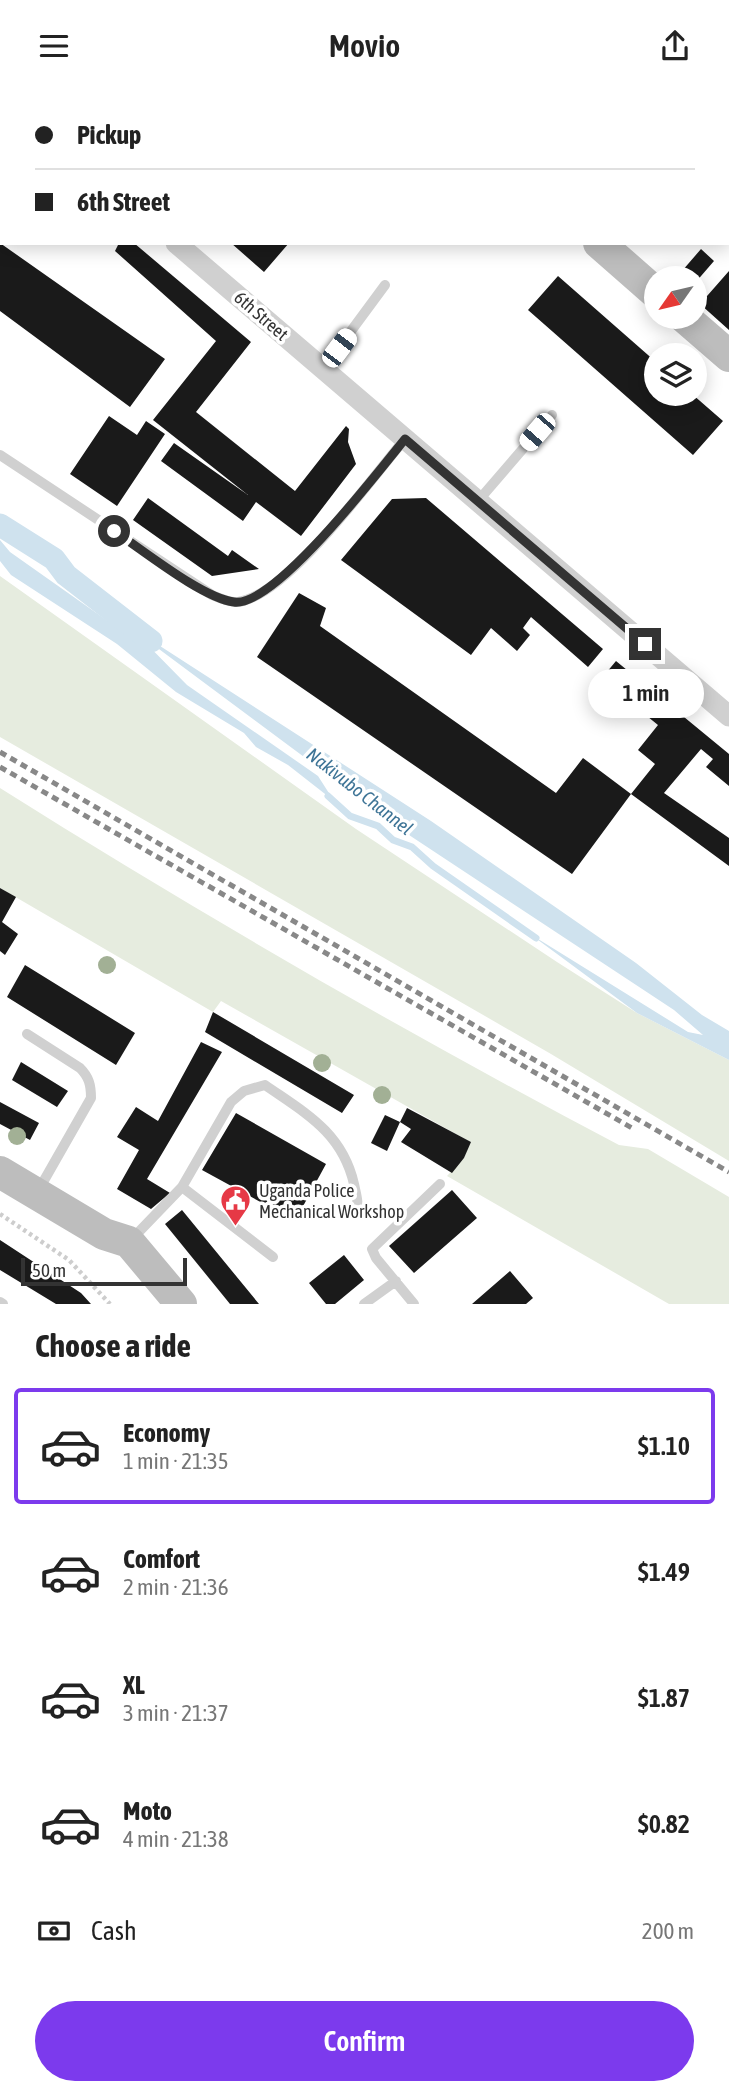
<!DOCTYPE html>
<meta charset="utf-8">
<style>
:root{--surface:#fff;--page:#f6f6f6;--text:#222;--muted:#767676;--line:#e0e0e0;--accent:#7c3aed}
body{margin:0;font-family:"Asap Condensed",sans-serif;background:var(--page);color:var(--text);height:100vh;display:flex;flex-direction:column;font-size:26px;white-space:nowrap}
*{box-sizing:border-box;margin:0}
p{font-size:23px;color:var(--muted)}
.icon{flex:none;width:38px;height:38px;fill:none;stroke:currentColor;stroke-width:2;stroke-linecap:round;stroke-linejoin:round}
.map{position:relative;height:1213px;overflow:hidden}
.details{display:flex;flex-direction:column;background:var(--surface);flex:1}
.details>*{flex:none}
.top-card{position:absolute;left:0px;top:0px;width:730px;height:154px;box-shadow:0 4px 18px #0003;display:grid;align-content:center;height:154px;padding:0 35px;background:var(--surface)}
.needle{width:46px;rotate:236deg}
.tools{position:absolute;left:644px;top:175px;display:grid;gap:14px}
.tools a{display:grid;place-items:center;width:63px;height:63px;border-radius:50%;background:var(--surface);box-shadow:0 4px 18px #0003;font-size:35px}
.scale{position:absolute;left:21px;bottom:18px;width:166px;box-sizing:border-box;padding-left:7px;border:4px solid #333;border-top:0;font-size:19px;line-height:24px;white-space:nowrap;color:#333;-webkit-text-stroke:5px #fff;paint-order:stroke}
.end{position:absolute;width:32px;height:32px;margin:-16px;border:9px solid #333;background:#fff;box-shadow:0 0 0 4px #fff}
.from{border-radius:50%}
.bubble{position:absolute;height:49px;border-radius:24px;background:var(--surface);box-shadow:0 4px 18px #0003;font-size:23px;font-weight:600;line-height:49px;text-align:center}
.car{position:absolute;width:21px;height:42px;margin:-21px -10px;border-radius:9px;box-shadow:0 0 5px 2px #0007;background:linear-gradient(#fff 24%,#345 0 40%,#fff 0 76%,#345 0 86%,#fff 0)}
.top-card b{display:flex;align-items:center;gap:24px;height:66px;font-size:26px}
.top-card b+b{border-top:2px solid var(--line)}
.top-card i{width:18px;height:18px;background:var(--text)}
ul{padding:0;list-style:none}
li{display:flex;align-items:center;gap:21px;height:116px;margin:0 14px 10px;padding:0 21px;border:4px solid transparent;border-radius:7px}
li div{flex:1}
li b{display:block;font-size:26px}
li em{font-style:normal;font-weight:600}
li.active{border-color:var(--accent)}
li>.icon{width:63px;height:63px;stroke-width:1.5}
h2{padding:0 35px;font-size:32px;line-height:84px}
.pay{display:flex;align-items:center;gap:18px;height:77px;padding:0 35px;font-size:26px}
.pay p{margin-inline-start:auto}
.cta{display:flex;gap:14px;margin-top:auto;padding:14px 35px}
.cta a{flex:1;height:80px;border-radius:42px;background:var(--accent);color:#fff;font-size:28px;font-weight:600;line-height:80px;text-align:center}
header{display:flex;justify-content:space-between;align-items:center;height:91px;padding:0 35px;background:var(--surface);font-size:32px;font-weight:600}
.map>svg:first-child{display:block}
</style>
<header><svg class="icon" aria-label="menu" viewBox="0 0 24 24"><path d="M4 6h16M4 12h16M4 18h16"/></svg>Movio<svg class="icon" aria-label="share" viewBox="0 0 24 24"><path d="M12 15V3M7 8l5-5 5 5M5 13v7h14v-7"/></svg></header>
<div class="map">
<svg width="729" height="1213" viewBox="0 0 729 1213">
<rect width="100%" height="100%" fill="#fff"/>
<!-- green -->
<path fill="#e6ecdf" d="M0,485L356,738L557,871L637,922L729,969V1070L551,963L0,646Z
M0,697C202,824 408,943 619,1054L648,1058L729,1106V1213H669L447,1085L464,1067L470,1051L221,910L213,921L0,797Z"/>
<!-- water -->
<path fill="#cfe2ee" d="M0,449L10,461L112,533H126L431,730L636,872L702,924L729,940V969L637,922L530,843L688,941L703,944L674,919L409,744L132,538L187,594L318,685L334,710L288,674L256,656L244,642L176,601L117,553L11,484L0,470Z"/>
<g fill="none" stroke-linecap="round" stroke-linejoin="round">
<!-- stream -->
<path stroke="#cfe2ee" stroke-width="7" d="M328,705L350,725L378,735L393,749L412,756L433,775L536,847"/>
<!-- canal -->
<path stroke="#cfe2ee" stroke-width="23" d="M0,434L54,468L66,484L151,550"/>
</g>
<!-- building -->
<path fill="#1a1a1a" d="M0,152L165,268L130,316L0,220Z
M119,152H134L251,251L196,321L295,400L346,335L349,338L348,351L356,373L301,445L256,411L243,430L161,370L174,352L248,404L153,329L216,250L115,160Z
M231,152H289L264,181Z
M701,158L714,170L695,192V187H690L682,180Z
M729,180V239L700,213Z
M558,185L656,271V303H692L723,330L693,364L528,219Z
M109,325L137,344L146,330L165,343L117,415L70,383Z
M148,407L228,465L232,459L259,478L212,485L133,429Z
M426,407L603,558L588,576L531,526L523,537L530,544L517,560L491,537L471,564L341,469L392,408Z
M299,502L326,517L320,535L556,702L583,667L631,703L572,783L257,566Z
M616,570L729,663V695L706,676L713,668L701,658L664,702L729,747V775L631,703L655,673L638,659L658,634L601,588Z
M0,797L16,806L2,831L18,843L5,864L0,860Z
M25,874L135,942L116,974L7,906Z
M213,921L354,1004L342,1022L205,941Z
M201,951L222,961L147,1088L170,1102L151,1118L117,1098L139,1059L117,1046L136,1016L158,1030Z
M21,971L68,1000L57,1016L12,989Z
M0,1011L39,1032L30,1049L0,1033Z
M407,1017L471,1051L464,1067L452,1082L401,1051L411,1038L400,1031L387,1060L371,1052L385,1024L400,1031Z
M236,1022L326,1073L295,1130L202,1079Z
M452,1099L477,1127L414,1182L389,1155Z
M182,1119L259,1213H230L165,1133Z
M0,1149L81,1202L91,1213H56L0,1179Z
M344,1164L364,1189L335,1213H326L309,1192Z
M510,1180L533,1207L526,1213H472Z"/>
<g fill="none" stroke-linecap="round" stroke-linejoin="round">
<!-- path -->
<path stroke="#cdcdcd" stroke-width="4.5" stroke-dasharray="3.5 3.5" stroke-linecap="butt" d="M0,1123L69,1169L110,1213"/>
<!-- lane -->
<path stroke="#d0d0d0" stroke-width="10" d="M323,278L385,194
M0,364L212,504C219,507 231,512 238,511C288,504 371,388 405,348
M478,410L552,324
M27,943L80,977C89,986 91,994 91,1007L38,1100
M182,1096L231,1011L244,1000L265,994C305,1022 342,1041 354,1093C356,1104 360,1113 355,1125
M131,1149L182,1096L273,1166
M0,1211L3,1213
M364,1213L396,1190
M414,1213L376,1167L372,1158L440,1093"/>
<!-- street -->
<path stroke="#d0d0d0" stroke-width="21" d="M0,2L2,3
M176,152L729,625"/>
<!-- secondary -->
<path stroke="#bdbdbd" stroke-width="32" d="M424,0L426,2
M599,152L656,202
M684,226L729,265
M0,1081L104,1143L129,1151L181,1213"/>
<!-- rail -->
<path stroke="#888" stroke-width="5" stroke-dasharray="7 5" stroke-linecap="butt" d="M0,661L729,1081
M0,676L632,1037"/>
</g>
<!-- trees -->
<g fill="#a2b095">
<circle cx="107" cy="874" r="9"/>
<circle cx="322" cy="972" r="9"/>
<circle cx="382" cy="1004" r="9"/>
<circle cx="17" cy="1045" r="9"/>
</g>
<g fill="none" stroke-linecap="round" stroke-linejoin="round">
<!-- route -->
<path stroke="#333" stroke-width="9" d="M114,440C143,459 202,507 234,511C274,517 378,381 405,348L645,553"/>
</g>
<!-- icons -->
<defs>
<symbol id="civic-pin" viewBox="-11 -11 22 30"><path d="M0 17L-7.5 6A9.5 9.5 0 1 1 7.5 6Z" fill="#e63946" stroke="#fff"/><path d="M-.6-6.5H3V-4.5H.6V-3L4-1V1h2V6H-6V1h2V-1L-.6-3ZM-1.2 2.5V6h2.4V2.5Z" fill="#fff"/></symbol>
</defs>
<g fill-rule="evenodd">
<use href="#civic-pin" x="218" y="1092" width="35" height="47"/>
</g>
<g text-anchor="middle" stroke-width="7" stroke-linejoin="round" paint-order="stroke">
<!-- street labels -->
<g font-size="18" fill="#333" stroke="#fff">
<text transform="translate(261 225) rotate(41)" y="6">6th Street</text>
</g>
<!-- poi labels -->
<g font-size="18" fill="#333" stroke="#fff" text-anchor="start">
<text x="259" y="1106">Uganda Police<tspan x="259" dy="21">Mechanical Workshop</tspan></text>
</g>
<!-- water labels -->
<g font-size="19" font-style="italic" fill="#3f7597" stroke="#fff">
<text transform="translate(360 700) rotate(38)" y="7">Nakivubo Channel</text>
</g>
</g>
</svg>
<div class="tools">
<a><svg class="needle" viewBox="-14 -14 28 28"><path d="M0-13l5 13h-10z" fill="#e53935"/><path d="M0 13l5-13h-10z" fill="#767676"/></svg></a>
<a><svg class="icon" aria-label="layers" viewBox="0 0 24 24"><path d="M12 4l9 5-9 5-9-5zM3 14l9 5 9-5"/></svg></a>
</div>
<div class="scale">50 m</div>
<i class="end from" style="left:114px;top:440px"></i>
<i class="end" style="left:645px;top:553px"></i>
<div class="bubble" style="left:588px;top:578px;width:116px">1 min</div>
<i class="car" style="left:339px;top:257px;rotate:37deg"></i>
<i class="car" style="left:537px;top:341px;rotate:221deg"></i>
<div class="top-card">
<b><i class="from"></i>Pickup</b>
<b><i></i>6th Street</b>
</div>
</div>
<section class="details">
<h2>Choose a ride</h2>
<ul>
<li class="active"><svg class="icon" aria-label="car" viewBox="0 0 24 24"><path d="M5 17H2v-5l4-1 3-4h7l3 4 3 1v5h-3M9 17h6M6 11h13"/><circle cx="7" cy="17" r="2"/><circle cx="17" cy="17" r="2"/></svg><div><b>Economy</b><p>1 min · 21:35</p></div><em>$1.10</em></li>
<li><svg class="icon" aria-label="car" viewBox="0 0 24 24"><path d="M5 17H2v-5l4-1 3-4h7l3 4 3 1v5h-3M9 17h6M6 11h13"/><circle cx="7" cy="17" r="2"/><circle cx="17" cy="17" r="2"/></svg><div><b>Comfort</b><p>2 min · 21:36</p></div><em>$1.49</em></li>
<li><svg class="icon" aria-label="car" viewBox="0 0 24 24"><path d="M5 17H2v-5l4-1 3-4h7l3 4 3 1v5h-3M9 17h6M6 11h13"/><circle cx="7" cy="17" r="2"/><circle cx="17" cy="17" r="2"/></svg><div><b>XL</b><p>3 min · 21:37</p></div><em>$1.87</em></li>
<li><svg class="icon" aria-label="car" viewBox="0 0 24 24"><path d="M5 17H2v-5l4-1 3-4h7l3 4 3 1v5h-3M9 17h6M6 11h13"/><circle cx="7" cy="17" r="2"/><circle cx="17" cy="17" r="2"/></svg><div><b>Moto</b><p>4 min · 21:38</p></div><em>$0.82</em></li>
</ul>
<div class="pay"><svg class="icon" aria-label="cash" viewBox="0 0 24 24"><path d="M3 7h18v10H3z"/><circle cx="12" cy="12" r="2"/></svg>Cash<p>200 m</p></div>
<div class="cta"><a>Confirm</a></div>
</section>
